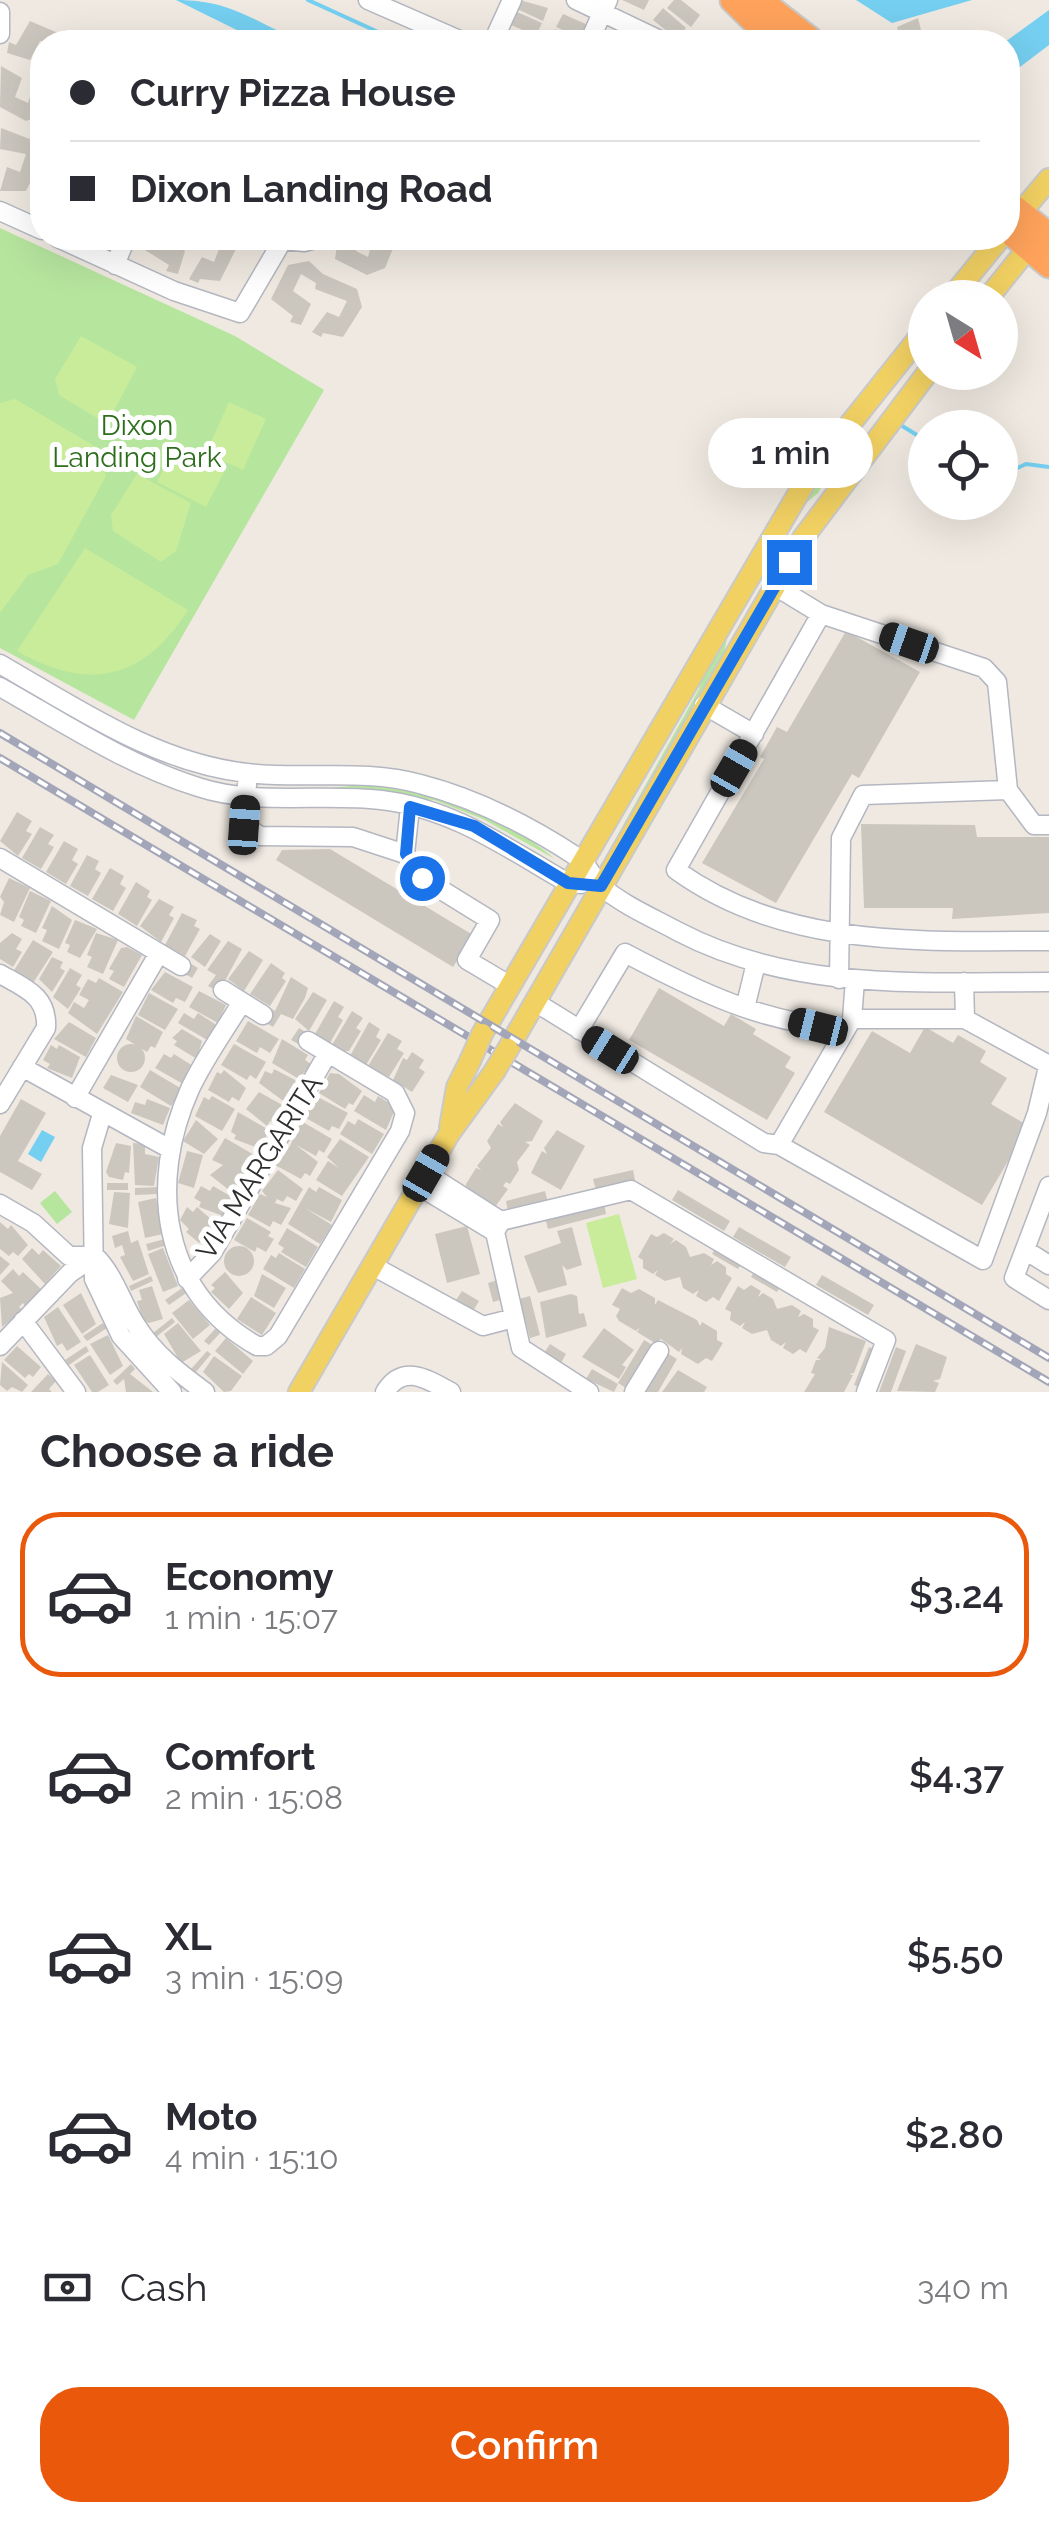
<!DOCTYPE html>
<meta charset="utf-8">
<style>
:root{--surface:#fff;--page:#f2f2f3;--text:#2b2b33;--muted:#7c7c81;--line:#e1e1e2;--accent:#ea580c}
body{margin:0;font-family:Raleway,sans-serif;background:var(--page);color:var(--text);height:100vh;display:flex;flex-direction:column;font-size:38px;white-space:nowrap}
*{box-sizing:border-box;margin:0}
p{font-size:32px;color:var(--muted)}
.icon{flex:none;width:55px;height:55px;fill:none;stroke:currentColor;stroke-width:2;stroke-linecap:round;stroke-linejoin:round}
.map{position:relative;height:1392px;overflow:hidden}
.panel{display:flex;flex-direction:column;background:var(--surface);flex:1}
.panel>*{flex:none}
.guide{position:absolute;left:30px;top:30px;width:990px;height:220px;border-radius:40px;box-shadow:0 10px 40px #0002;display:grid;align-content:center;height:220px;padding:0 40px;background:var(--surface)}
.needle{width:65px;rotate:143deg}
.tools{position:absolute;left:908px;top:280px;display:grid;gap:20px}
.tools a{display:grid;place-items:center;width:110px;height:110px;border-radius:50%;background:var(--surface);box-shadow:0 10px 40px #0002;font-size:50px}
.end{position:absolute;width:45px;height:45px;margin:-22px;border:12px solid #1a73e8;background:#fff;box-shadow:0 0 0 5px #fff}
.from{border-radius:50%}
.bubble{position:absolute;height:70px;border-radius:35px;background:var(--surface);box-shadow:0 10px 40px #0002;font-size:32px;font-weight:600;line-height:70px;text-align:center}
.car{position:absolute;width:30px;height:60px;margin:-30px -15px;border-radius:12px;box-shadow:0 0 8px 2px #0007;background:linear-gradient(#222 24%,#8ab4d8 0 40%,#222 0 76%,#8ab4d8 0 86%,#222 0)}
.guide b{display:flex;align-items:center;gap:35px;height:95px;font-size:38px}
.guide b+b{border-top:2px solid var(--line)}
.guide i{width:25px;height:25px;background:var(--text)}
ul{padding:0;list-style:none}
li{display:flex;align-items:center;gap:30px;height:165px;margin:0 20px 15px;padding:0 20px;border:5px solid transparent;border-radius:40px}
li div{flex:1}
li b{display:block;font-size:38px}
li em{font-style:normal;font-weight:600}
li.on{border-color:var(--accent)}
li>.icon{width:90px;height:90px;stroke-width:1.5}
h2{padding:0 40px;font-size:45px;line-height:120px}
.pay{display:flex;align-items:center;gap:25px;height:110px;padding:0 40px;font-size:38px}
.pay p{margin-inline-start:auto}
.button{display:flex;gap:20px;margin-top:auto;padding:20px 40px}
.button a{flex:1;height:115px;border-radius:40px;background:var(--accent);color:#fff;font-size:40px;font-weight:600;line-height:115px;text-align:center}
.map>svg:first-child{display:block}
</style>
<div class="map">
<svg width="1049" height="1392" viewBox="0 0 1049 1392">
<rect width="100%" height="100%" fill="#efe9e1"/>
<!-- green -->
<path fill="#b6e59e" d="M0,228L235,336L324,390L134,720L0,648Z
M925,347L840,454L818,493L793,514Z
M729,629L724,653L606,856L699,689L704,668Z
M362,785C427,790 505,815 555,859L483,819L434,800L298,791Z
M55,1191L72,1212L57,1224L40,1203Z"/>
<!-- pitch -->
<path fill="#c9ec9a" d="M81,336L137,367L107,424L59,395L55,379Z
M15,399L96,447L106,476L58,564L28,575L0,613V403Z
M229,402L266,419L243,470L206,453Z
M175,447L224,472L206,507L157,482Z
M137,474L191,503L176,551L161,562L113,531L111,515Z
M85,548L188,610C144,680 88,692 17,651Z
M619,1214L637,1279L603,1288L586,1223Z"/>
<!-- water -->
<path fill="#75cff0" d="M176,0C231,0 254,21 301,42H261Z
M856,0H972L892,23Z
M1049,10V45L1008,76L1005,42Z
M42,1130L55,1137L41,1162L28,1154Z"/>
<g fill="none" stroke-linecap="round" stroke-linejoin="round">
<!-- stream -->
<path stroke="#75cff0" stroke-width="4" d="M308,0L400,42
M899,424L925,440
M1000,476L1026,464L1049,467"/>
</g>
<!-- building -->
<path fill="#cbc7bf" d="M520,0L548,8L543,21L515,8Z
M622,0H649L644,10Z
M674,0H681L700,15L691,27L667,8Z
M663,8L686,28L677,39L653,20Z
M515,11L542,23L536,36L509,24Z
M563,14L588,25L582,39L556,27Z
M918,18L922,34L900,40L897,27Z
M30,21L58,33L65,30L68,42L40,41L30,60L7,53L9,42L16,45Z
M555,29L584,42H549Z
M602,31L626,42H596Z
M42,60V115L26,121L0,107L1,66L22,78L15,97L28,103Z
M1,128L35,141L42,159L26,191H0L7,167L20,172L26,154L0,149Z
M150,238H168L185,251L178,274L166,271L169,265L145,250Z
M191,238H232L236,249L220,281L200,279L198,283L189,279L202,257L214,262L221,244Z
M338,238H362L356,251L368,257L373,238H395L396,241L385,268L367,275L335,259Z
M309,261L323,274L357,289L362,307L343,337L323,333L321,337L312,332L327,312L339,317L347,301L315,289L316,283L301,274L293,291L311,304L301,325L290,322L293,316L271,299L288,265Z
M846,631L920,672L859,778L852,774L776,903L702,863L764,759L760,757L777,727L787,732Z
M17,812L32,821L26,831L32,834L18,856L0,841Z
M861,824L975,825L977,837H1049V913L952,919L953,908H864Z
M40,827L54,835L48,844L54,847L41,869L22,858Z
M64,841L78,849L72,860L78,864L66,884L46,872Z
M330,849L473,935L453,967L276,860L282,850Z
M87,855L99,861L95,869L101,873L88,896L70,886Z
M110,868L124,876L120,884L126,888L113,911L92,899Z
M9,878L30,888L14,922L0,915L4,902L0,897Z
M136,882L150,891L147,897L152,900L137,926L118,914Z
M30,891L51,901L36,933L21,926L24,920L19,917Z
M159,899L174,907L169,915L174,918L161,942L140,926Z
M52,906L72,920L59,949L42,941L47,930L42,928Z
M182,913L197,920L194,926L200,929L185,956L165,945Z
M75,920L97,929L80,958L67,952L70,945L65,943Z
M12,933L22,939L16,949L22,952L13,967L0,959V943Z
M96,933L118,940L103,974L87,967L92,957L87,955Z
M210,934L221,941L205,967L191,957Z
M33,940L53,952L33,983L13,972Z
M228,941L242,949L219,992L208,986L216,975L207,970Z
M127,947L142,955L124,987L109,979L114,971L109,969L121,948Z
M249,951L263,960L244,991L228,979Z
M52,957L63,962L60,968L65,971L52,992L39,979Z
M188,962L198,968L192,978L182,972Z
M271,963L285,973L282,978L286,981L270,1006L250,994Z
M70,968L82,975L76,985L81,988L68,1009L53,997Z
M165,972L193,987L185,1002L176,998L173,1003L151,990Z
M291,977L308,988L305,998L293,1019L281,1014L273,1027L263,1021L270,1008L275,1011Z
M99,978L123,992L97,1034L68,1013L74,1002L84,1008L89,1000L79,995L88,979L96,983Z
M659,988L724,1026L731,1014L756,1029L753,1034L791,1057L785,1067L795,1073L767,1120L629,1040Z
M199,991L226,1005L218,1023L189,1007Z
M313,992L327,1000L309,1031L295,1019Z
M149,993L178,1009L165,1030L138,1015Z
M334,1001L344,1007L338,1017L343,1020L330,1043L315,1034Z
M352,1011L363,1018L356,1028L361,1031L349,1051H343L332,1045Z
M184,1013L194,1019L198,1013L218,1026L209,1041L178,1023Z
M136,1016L163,1032L155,1048L151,1046L147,1052L126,1039Z
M248,1021L279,1039L270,1053L260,1047L257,1053L236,1041Z
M69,1022L96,1038L86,1057L54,1039Z
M369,1022L380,1029L376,1037L381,1040L366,1065L350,1056Z
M925,1027L953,1043L958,1035L986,1051L980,1062L1007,1078L991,1104L1029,1126L982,1205L824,1112L872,1031L910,1053Z
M299,1028L307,1033L300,1045L291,1040Z
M182,1029L202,1041L197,1059L174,1045L177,1041L172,1038Z
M388,1033L402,1041L397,1049L404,1053L389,1077L368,1066Z
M282,1039L308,1055L305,1060L311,1064L299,1079L272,1063Z
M117 1058a14 14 0 1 1 28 0a14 14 0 1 1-28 0Z
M234,1044L266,1062L256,1079L250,1075L247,1080L221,1065Z
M51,1045L57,1049L59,1045L80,1057L72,1078L47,1068L50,1064L43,1060Z
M412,1052L424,1060L419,1068L425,1072L412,1092L393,1080L403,1058L407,1060Z
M164,1054L171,1058L174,1054L193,1066L183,1084L155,1068Z
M274,1069L295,1080L296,1087L286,1103L259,1083L265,1071L272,1074Z
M150,1070L182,1089L171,1106L140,1087Z
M224,1070L246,1088L239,1101L232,1097L229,1102L208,1090L217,1072L221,1074Z
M330,1073L339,1074L362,1091L353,1105L349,1103L345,1109L319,1093Z
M111,1075L138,1085L128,1102L103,1088Z
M259,1092L286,1107L276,1125L270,1121L267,1126L246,1109Z
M364,1095L375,1102L378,1096L396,1107L386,1130L354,1111Z
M212,1096L235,1109L222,1131L195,1116L204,1097L209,1100Z
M316,1096L348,1113L339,1129L332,1126L329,1131L304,1117Z
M21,1099L46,1113L18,1161L42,1174L32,1190L0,1172V1136Z
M147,1099L170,1108L163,1125L131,1113L135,1102L145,1105Z
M515,1103L543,1121L532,1141L525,1142L530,1145L517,1162L519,1170L510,1184L506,1182L503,1186L508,1189L495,1207L466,1190V1184L476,1168L481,1170L477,1166L491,1148L487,1141L498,1124L503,1127L500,1122Z
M238,1112L269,1130L261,1149L234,1139L236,1135L231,1132Z
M358,1119L384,1134L372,1154L340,1134L348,1121L355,1125Z
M196,1120L218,1139L204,1154L183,1141Z
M301,1121L332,1139L324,1153L319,1150L316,1156L296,1145L318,1162L310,1176L305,1173L301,1179L275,1165L290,1146Z
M557,1130L585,1146L561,1190L531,1173L542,1151L547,1154L544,1148Z
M225,1138L256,1156L234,1194L210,1175L223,1165L212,1160Z
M340,1139L369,1157L342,1196L316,1180L328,1161L339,1168L327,1157Z
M116,1143L131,1146L129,1173L125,1172L123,1180L109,1177L106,1172Z
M133,1143L145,1144V1154L159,1157L154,1186L135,1185Z
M187,1151L203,1155L194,1188L178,1183Z
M278,1170L303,1189L296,1201L287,1196L283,1202L277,1199L275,1203L291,1208L281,1225L273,1221L270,1227L248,1215L260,1194L267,1197L262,1191Z
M633,1170L635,1180L596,1190L593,1179Z
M107,1183H128V1190H107Z
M201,1186L210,1191L213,1186L234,1198L223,1216L199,1207L201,1202L194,1198Z
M158,1187L159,1194L135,1195V1188Z
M309,1187L316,1192L319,1187L342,1200L331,1222L305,1208L332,1225L320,1244L288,1224Z
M678,1190L730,1221L724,1231L672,1200Z
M545,1191L548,1202L508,1212L506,1201Z
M114,1192L130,1193L128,1228L109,1224Z
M156,1198L163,1234L145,1238L138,1202Z
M604,1203L606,1214L548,1229L545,1218Z
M187,1207L193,1212L197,1207L219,1226L206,1243L202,1240L199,1243L186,1232L189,1229L180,1220Z
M247,1218L271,1232L268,1236L274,1239L266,1252L257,1247L255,1252L234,1240Z
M0,1222L8,1229L11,1225L28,1245L18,1256L13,1252L9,1256L0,1249Z
M467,1226L480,1274L447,1283L435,1234Z
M572,1227L582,1265L567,1270L562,1265L567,1285L538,1293L524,1256L561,1243L557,1231Z
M739,1227L791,1257L785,1267L733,1237Z
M287,1228L318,1247L306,1267L281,1252L284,1248L278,1244Z
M128,1231L131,1243L138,1240L149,1274L133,1281L120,1257L125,1255L122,1245L115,1248L112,1236Z
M664,1233L674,1239L670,1244L676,1240L686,1247L690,1257L704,1253L714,1259L711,1265L717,1261L726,1267V1274L732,1278L719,1301L713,1297L706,1302L696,1296L699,1290L693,1294L683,1288L680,1277L665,1281L655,1275L658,1270L653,1274L643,1268V1260L638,1257L651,1234L657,1237Z
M165,1239L167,1245L148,1251L146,1244Z
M718,1244L744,1260L738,1269L712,1254Z
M224 1261a15 15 0 1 1 30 0a15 15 0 1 1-30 0Z
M32,1248L39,1255L43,1250L61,1266L45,1284L22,1259Z
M163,1248L178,1286L163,1292L148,1254Z
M279,1253L305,1269L294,1288L263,1269L271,1255L276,1258Z
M0,1256L10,1264L0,1275Z
M757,1267L783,1283L777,1292L751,1277Z
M13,1269L19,1276L23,1272L42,1290L26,1307L23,1303L19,1307L23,1311L2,1327L0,1298L13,1293L1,1281Z
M225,1272L243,1293L229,1309L211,1292L215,1288L211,1285Z
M262,1274L286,1288L274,1308L254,1296Z
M822,1275L874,1305L868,1315L816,1285Z
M151,1276L153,1281L131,1291L129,1286Z
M498,1280L503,1299L493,1302L488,1283Z
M751,1285L761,1291L758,1297L763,1293L773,1299L777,1309L792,1305L801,1311L798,1317L804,1314L813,1319V1327L819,1330L806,1353L800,1349L793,1354L783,1348L786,1342L781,1346L771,1340L767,1330L752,1334L742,1328L745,1322L740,1326L730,1320L731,1312L725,1309L738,1286L744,1290Z
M152,1286L163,1319L149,1323L143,1320L137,1301L142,1300L139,1290Z
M185,1286L189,1291L169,1305L165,1300Z
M622,1288L631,1293L639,1289L655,1298V1305L658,1300L697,1320L700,1326L702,1322L717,1331V1340L723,1343L712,1361L706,1358L698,1364L681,1354L682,1348L679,1352L661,1339L655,1343L637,1332L640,1327L636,1331L619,1321L616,1316L620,1309L612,1305Z
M462,1291L479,1301L473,1311L456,1300Z
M81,1293L96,1324L82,1334L63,1305Z
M571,1294L577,1296L579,1314L584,1313L587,1326L546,1338L540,1302Z
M530,1296L540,1335L530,1338L519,1299Z
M251,1297L276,1313L262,1335L237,1319Z
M189,1300L210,1325L193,1339L172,1313Z
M58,1307L81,1342L67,1351L62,1343L57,1346L44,1317Z
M172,1318L175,1322L156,1337L153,1333Z
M103,1323L107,1328L87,1341L83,1336Z
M178,1323L201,1351L181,1363L164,1334Z
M829,1327L866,1341L854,1373L849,1374L853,1375L844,1392H804L815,1374L811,1373L816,1360H821L817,1358L825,1348Z
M216,1328L221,1332L209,1345L204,1341Z
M604,1328L634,1350L622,1365L626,1367L619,1379L582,1357Z
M108,1335L123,1366L110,1375L90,1344Z
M226,1338L253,1361L243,1374L215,1351Z
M644,1340L654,1346L628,1389L618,1383Z
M550,1344L566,1354L561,1363L544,1353Z
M916,1344L947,1357L940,1379L933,1381L939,1383L935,1392L897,1391Z
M17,1346L41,1367L33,1377L29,1374L25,1378L4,1360Z
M86,1346L89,1351L69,1365L65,1360Z
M869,1347L879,1351L864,1389L854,1385Z
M896,1347L906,1351L891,1392H879Z
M207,1351L211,1354L196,1372L191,1369Z
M667,1353L677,1359L658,1392H644Z
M90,1355L109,1385L98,1392H92L74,1365Z
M214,1356L242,1376L231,1391L224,1392L203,1372Z
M2,1362L28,1385L22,1392L12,1387L7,1391L0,1385Z
M131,1364L135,1369L130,1374L153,1392H126L124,1379L117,1385L113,1381Z
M592,1369L618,1384L614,1392L586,1379Z
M678,1370L707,1387L704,1392H662Z
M48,1374L56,1381L49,1389L52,1392H31Z"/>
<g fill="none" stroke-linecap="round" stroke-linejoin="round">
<defs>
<path id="minor" d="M368,0L464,42
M576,0L664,42
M0,12V34
M496,35L512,0
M589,42L608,0
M0,211L42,230
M58,238L174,291L240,313L284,238
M283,240L304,242L319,238
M115,265L126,238
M775,586L821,614
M0,664C77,708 156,763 247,773C304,780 364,768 420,784C474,798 530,826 577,857C588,864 592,877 601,886C621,904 655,919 679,932C794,992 923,982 1049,982
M0,687C64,723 127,765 198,787C255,806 321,793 381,800C452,808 507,848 568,883L581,884
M704,705L754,734
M247,784L244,825L260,836L353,837L405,854L422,878L490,920L467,960L509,985
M1008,790L997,682L984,668L821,614L676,870C785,949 920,941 1049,941
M405,854L410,807
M0,858L181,966
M0,974C25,988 48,996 46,1028L0,1104
M839,979L841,838L863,795L1008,790L1034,825H1049
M964,982L965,1019L1049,1065
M223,990L263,1015
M242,1002C225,1030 204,1059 190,1089C148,1183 160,1291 257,1346H266L278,1336L400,1131L405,1113L395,1093L308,1041
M535,1002L764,1143L779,1145
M745,1008L756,963
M852,1019L855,980
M965,1019H852L779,1145L983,1260L1037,1113L1048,1067
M579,1030L625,953C695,990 766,1025 846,1028
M22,1067L170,1149
M75,1098L159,953
M102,1114L92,1148L94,1279L121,1336L172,1392
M426,1173L501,1221
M419,1186L495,1232
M1049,1186L1014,1278L1049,1300
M0,1204L33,1223L69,1256H95
M1025,1250L1049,1265
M95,1256C115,1276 121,1302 136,1325C154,1354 178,1372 205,1392
M373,1266L483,1326L514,1318
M187,1279L212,1253L328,1053
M23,1321L76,1392
M0,1346L70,1273L95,1256
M385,1392C403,1363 427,1379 451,1392
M589,1392L521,1348L495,1232L501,1221L631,1190L886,1340L866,1392
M634,1392L659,1351"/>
<path id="major" d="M1012,223L1049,179
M951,298L1000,238
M988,298L1037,237
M482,1034L808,477L925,330
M508,1049L803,538L928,372
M450,1127L457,1087L470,1061
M299,1392L449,1134L494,1072"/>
<path id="highway" d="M733,0L776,42
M759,0L813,42
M1008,203L1049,236
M1008,230L1049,265"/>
</defs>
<!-- minor casing -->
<use href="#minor" stroke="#b4b7c1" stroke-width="21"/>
<!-- major casing -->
<use href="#major" stroke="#c9c9c9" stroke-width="24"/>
<!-- highway casing -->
<use href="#highway" stroke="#c9c9c9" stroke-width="29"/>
<!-- minor -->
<use href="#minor" stroke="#fff" stroke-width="18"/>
<!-- major -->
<use href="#major" stroke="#f2d163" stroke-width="20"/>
<!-- highway -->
<use href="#highway" stroke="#ffa35c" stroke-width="25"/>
<defs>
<path id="rail" d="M0,733L1049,1358
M0,758L1049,1382"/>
</defs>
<!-- rail casing -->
<use href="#rail" stroke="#a3a6b8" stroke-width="8"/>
<!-- rail -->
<use href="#rail" stroke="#fff" stroke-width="4" stroke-dasharray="11" stroke-linecap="butt"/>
<defs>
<path id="major-bridge" d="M470,1061L482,1034
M494,1072L508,1049"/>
</defs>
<!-- major-bridge casing -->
<use href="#major-bridge" stroke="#c9c9c9" stroke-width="24" stroke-linecap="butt"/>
<!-- major-bridge -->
<use href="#major-bridge" stroke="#f2d163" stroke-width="20"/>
</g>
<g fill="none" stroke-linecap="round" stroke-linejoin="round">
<!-- route -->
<path stroke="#1a73e8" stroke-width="12" d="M422,878L406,854L410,807L474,826L568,883L601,886L789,562"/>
</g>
<g text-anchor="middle" stroke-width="10" stroke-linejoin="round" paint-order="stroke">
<!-- park labels -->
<g font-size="28" fill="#2c6e1b" stroke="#fff">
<text x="137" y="435">Dixon<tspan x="137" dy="32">Landing Park</tspan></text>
</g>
<!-- street labels -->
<g font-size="28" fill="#2e2e2e" stroke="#fff">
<text transform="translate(259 1167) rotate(-58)" y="10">VIA MARGARITA</text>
</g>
</g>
</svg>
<div class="tools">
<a><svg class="needle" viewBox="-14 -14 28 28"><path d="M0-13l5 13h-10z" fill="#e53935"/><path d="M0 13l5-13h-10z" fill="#7c7c81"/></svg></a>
<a><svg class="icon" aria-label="locate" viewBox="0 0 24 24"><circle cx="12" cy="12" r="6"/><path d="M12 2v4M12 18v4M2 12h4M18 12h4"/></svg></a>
</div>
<i class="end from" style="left:422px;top:878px"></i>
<i class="end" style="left:789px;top:562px"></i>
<div class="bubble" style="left:708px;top:418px;width:165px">1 min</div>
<i class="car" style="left:909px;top:643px;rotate:289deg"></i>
<i class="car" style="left:734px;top:768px;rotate:30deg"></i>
<i class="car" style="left:244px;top:825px;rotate:4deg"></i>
<i class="car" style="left:818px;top:1027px;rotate:284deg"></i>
<i class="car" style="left:610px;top:1050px;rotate:302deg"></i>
<i class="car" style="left:426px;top:1173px;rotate:30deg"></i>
<div class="guide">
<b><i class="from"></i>Curry Pizza House</b>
<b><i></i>Dixon Landing Road</b>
</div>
</div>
<section class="panel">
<h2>Choose a ride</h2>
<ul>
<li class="on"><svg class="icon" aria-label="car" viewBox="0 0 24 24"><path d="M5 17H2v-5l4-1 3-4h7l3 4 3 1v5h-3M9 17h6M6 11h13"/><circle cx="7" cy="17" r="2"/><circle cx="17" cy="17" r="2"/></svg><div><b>Economy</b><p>1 min · 15:07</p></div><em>$3.24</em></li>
<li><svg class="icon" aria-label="car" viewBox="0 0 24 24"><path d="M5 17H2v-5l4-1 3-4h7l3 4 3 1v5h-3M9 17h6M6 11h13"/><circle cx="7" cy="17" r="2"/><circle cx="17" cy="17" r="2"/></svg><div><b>Comfort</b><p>2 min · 15:08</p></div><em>$4.37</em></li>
<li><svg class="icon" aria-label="car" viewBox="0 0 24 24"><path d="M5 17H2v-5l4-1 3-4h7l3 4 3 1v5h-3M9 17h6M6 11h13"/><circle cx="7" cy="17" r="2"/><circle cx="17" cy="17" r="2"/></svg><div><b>XL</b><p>3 min · 15:09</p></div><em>$5.50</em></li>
<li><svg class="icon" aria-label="car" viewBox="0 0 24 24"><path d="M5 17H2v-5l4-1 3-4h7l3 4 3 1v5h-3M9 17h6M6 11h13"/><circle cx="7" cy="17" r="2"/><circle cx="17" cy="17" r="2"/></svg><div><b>Moto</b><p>4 min · 15:10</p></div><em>$2.80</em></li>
</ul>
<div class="pay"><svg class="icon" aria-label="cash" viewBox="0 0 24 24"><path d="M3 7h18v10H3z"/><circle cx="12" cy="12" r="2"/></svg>Cash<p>340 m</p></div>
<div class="button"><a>Confirm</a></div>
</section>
